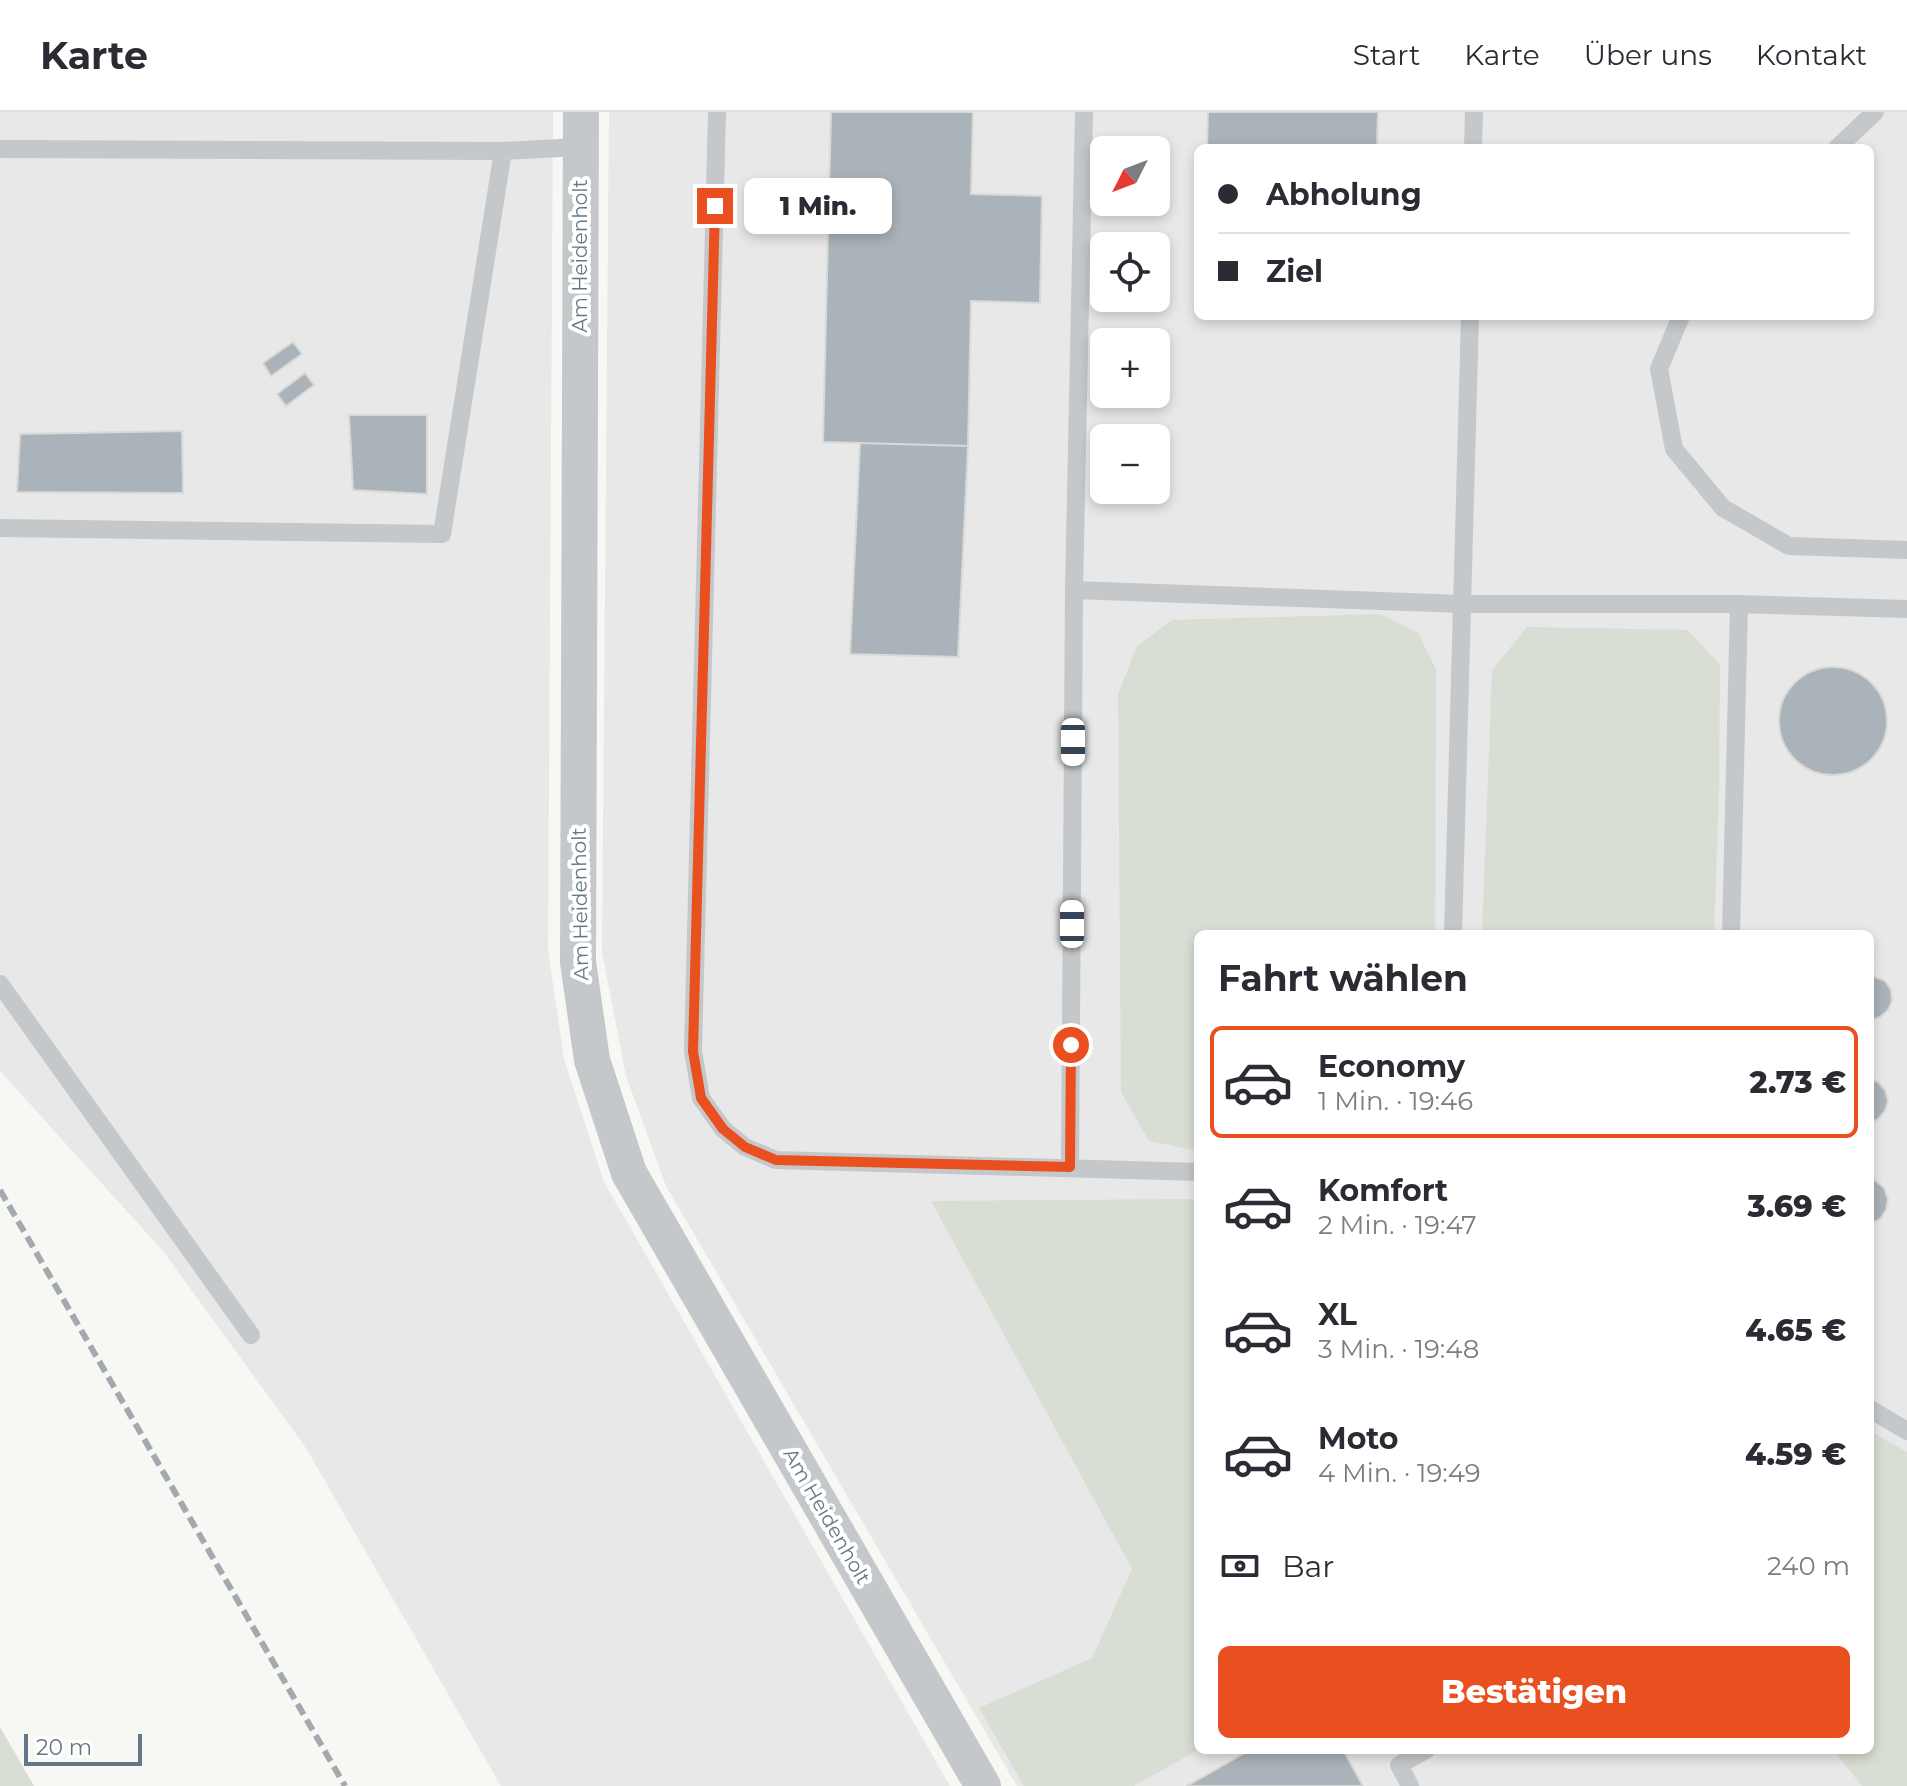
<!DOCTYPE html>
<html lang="de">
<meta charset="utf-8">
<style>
:root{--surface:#fff;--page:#f2f2f3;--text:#2b2b33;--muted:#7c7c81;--line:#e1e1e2;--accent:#ea4f20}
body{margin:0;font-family:Montserrat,sans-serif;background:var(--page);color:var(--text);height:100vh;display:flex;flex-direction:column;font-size:30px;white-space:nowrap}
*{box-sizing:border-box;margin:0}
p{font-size:26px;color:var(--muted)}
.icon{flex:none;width:44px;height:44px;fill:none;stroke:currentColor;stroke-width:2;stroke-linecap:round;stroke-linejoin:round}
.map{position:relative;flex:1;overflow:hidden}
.details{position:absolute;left:1194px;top:818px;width:680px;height:824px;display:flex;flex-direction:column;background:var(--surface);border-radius:12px;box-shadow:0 4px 12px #0003}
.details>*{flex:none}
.guide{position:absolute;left:1194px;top:32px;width:680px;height:176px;border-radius:12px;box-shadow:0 4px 12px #0003;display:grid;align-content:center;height:176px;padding:0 24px;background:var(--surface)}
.needle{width:52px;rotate:228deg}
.fabs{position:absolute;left:1090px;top:24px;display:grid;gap:16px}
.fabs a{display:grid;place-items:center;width:80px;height:80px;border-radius:12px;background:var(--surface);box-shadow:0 4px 12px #0003;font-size:40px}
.scale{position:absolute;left:24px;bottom:20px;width:118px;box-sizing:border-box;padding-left:8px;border:4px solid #647786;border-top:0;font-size:22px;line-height:28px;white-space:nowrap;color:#647786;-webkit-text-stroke:6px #fff;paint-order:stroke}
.end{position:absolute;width:36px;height:36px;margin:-18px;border:10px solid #ea4f20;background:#fff;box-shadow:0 0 0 4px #fff}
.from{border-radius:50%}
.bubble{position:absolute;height:56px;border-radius:12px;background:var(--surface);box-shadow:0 4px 12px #0003;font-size:26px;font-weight:800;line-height:56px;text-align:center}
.car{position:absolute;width:24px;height:48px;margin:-24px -12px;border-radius:10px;box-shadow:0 0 6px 2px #0007;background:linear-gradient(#fff 24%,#345 0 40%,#fff 0 76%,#345 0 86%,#fff 0)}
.guide b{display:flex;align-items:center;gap:28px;height:76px;font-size:30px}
.guide b+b{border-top:2px solid var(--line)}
.guide i{width:20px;height:20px;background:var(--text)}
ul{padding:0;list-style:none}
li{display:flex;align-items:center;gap:24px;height:112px;margin:0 16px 12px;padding:0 8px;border:4px solid transparent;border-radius:12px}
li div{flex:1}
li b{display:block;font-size:30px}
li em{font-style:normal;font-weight:800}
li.current{border-color:var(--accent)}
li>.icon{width:72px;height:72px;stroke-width:1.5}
h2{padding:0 24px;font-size:36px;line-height:96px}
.pay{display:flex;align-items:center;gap:20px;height:88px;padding:0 24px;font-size:30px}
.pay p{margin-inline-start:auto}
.button{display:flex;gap:16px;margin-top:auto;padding:16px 24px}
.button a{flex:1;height:92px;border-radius:12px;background:var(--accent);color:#fff;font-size:32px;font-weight:800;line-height:92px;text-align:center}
header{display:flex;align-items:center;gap:48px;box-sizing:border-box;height:112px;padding:0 40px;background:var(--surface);border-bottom:2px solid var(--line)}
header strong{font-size:38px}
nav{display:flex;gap:44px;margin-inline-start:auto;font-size:28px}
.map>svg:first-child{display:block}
</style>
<header>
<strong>Karte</strong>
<nav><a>Start</a><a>Karte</a><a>Über uns</a><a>Kontakt</a></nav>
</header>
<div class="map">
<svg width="1907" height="1674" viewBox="0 0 1907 1674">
<rect width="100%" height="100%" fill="#f7f7f3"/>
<!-- built -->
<path fill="#e7e8e7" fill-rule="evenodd" d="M0,0H553L548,838L564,947L604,1070L950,1674H501L306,1336L163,1139L0,959Z
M609,0H1907V1674H1017L666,1074L626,964L602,840ZM1198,36H1870V204H1198ZM1104,38H1156V90H1104ZM1104,134H1156V186H1104ZM1104,230H1156V282H1104ZM1104,326H1156V378H1104ZM1198,822H1870V1638H1198Z"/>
<!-- green -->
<path fill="#d8ded4" d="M1380,502L1418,521L1436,557L1435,822H1198V1039L1149,1029L1121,980L1118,582L1137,534L1172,508Z
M1527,515L1687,518L1720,552L1719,682L1714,822H1482L1492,558Z
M1198,1087V1638L1134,1674H1024L979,1596L1092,1546L1132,1457L931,1089Z
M1870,1319L1907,1340V1674H1862L1833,1638H1870Z
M0,1615L34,1674H0Z"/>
<!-- building -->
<path fill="#aab3b9" stroke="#d8d8d6" stroke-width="2" d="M831,0H973L971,82L1042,84L1040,191L971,189L968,334L823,330Z
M1208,0H1378L1377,36H1207Z
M293,230L302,242L271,264L263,251Z
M305,261L314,273L286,294L277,282Z
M349,303H427V382L353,378Z
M182,319L183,381L17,380L20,322Z
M860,331L968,334L958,545L850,542Z
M1779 609a54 54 0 1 1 108 0a54 54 0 1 1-108 0Z
M1870,863L1885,869L1891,878L1892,889L1888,898L1880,905L1871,908Z
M1870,967L1878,970L1885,978L1888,989L1885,999L1878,1007L1870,1011Z
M1870,1067L1876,1069L1884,1076L1888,1087L1886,1098L1880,1107L1870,1112Z
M1250,1638H1343L1363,1674H1187Z"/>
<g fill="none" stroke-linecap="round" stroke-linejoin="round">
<!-- lane -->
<path stroke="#c4c8cb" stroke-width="18" d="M717,0L693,939L701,986L723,1017L745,1035L776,1048L1198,1060
M1473,36L1474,0
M1837,36L1875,0
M0,37L503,39L580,35
M1681,204L1659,257L1674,337L1723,396L1789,434L1907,438
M0,416L442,422L503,39
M1074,478L1463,492H1739L1907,497
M1453,822L1470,204
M1731,822L1739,492
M0,872L251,1223
M1070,1055L1074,478L1084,0
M1870,1297L1907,1319
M1410,1674L1399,1653L1426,1638"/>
<!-- street -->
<path stroke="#c4c8cb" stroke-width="36" d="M581,0L578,850L592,948L629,1061L983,1674"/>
<!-- rail -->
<path stroke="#a2a9af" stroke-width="6" stroke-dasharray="12 6" stroke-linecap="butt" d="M0,1078L345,1674"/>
</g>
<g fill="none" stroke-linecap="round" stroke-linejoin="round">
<!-- route -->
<path stroke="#ea4f20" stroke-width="10" d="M715,94L693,939L701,986L723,1017L745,1035L776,1048L1070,1055L1071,933"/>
</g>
<g text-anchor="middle" stroke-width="8" stroke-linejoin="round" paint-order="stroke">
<!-- street labels -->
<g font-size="20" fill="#647786" stroke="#fff">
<text transform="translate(580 144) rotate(-90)" y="7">Am Heidenholt</text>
<text transform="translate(580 792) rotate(-91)" y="7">Am Heidenholt</text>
<text transform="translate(827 1404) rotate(60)" y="7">Am Heidenholt</text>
</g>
</g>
</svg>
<div class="fabs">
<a><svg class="needle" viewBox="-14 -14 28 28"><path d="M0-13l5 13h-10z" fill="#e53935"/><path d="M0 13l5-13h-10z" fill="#7c7c81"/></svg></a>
<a><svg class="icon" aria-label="locate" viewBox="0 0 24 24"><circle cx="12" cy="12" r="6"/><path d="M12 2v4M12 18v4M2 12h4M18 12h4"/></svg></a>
<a>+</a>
<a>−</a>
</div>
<div class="scale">20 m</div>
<i class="end from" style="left:1071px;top:933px"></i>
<i class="end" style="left:715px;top:94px"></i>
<div class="bubble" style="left:744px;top:66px;width:148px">1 Min.</div>
<i class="car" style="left:1073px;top:630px;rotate:180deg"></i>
<i class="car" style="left:1072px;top:812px;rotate:0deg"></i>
<div class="guide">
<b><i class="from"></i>Abholung</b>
<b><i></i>Ziel</b>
</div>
<section class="details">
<h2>Fahrt wählen</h2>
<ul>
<li class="current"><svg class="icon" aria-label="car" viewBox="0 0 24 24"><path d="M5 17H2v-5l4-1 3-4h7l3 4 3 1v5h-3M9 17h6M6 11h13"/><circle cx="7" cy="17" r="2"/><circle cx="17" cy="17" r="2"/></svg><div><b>Economy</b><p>1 Min. · 19:46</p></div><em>2.73 €</em></li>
<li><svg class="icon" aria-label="car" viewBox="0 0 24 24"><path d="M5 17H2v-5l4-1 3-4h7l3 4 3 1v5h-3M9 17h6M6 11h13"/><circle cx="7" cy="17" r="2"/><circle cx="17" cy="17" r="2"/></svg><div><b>Komfort</b><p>2 Min. · 19:47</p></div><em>3.69 €</em></li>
<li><svg class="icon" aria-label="car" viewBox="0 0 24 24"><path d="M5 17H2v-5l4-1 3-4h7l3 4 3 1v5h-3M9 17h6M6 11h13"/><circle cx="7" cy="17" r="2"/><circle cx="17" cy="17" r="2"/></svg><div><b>XL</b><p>3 Min. · 19:48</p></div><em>4.65 €</em></li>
<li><svg class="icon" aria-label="car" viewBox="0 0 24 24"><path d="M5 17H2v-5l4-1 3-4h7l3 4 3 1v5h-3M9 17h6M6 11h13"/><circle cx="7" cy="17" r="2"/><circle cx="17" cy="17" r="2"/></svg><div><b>Moto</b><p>4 Min. · 19:49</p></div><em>4.59 €</em></li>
</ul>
<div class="pay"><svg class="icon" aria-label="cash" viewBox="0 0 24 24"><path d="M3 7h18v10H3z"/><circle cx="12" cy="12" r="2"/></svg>Bar<p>240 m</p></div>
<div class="button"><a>Bestätigen</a></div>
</section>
</div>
